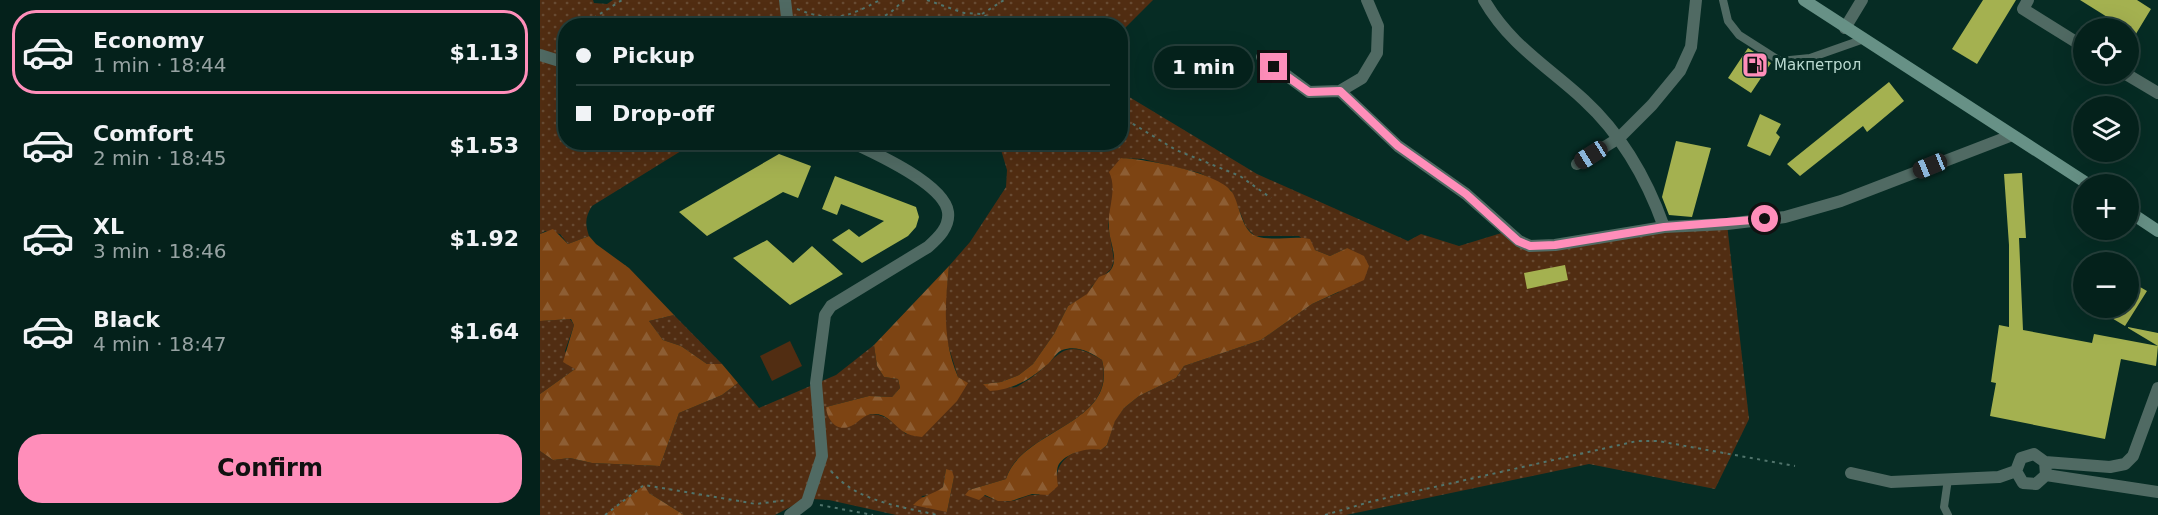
<!DOCTYPE html>
<meta charset="utf-8">
<style>
:root{--surface:#04211b;--page:#0d2924;--text:#f1f3f6;--muted:#97a3a3;--line:#253e3a;--accent:#ff8eba}
body{margin:0;font-family:"DejaVu Sans",sans-serif;background:var(--page);color:var(--text);height:100vh;display:flex;flex-direction:column;font-size:22px;white-space:nowrap}
*{box-sizing:border-box;margin:0}
p{font-size:20px;color:var(--muted)}
.icon{flex:none;width:33px;height:33px;fill:none;stroke:currentColor;stroke-width:2;stroke-linecap:round;stroke-linejoin:round}
.map{position:relative;flex:1;overflow:hidden}
.drawer{display:flex;flex-direction:column;background:var(--surface);width:540px}
.drawer>*{flex:none}
.hud{position:absolute;left:18px;top:18px;width:570px;height:132px;border-radius:24px;box-shadow:0 6px 24px #0002,0 0 0 2px var(--line);display:grid;align-content:center;height:132px;padding:0 18px;background:var(--surface)}
.tools{position:absolute;left:1533px;top:18px;display:grid;gap:12px}
.tools a{display:grid;place-items:center;width:66px;height:66px;border-radius:50%;background:var(--surface);box-shadow:0 6px 24px #0002,0 0 0 2px var(--line);font-size:30px}
.end{position:absolute;width:27px;height:27px;margin:-14px;border:8px solid #ff8eba;background:#111;box-shadow:0 0 0 3px #111}
.from{border-radius:50%}
.bubble{position:absolute;height:42px;border-radius:21px;background:var(--surface);box-shadow:0 6px 24px #0002,0 0 0 2px var(--line);font-size:20px;font-weight:700;line-height:42px;text-align:center}
.car{position:absolute;width:18px;height:36px;margin:-18px -9px;border-radius:8px;box-shadow:0 0 4px 2px #0007;background:linear-gradient(#222 24%,#8ab4d8 0 40%,#222 0 76%,#8ab4d8 0 86%,#222 0)}
.hud b{display:flex;align-items:center;gap:21px;height:57px;font-size:22px}
.hud b+b{border-top:2px solid var(--line)}
.hud i{width:15px;height:15px;background:var(--text)}
ul{padding:10px 0 0;list-style:none}
li{display:flex;align-items:center;gap:18px;height:84px;margin:0 12px 9px;padding:0 6px;border:3px solid transparent;border-radius:24px}
li div{flex:1}
li b{display:block;font-size:22px}
li em{font-style:normal;font-weight:700}
li.on{border-color:var(--accent)}
li>.icon{width:54px;height:54px;stroke-width:1.5}
.action{display:flex;gap:12px;margin-top:auto;padding:12px 18px}
.action a{flex:1;height:69px;border-radius:24px;background:var(--accent);color:#111;font-size:24px;font-weight:700;line-height:69px;text-align:center}
main{display:flex;flex:1;min-height:0}
.map>svg:first-child{display:block}
</style>
<main>
<section class="drawer">
<ul>
<li class="on"><svg class="icon" aria-label="car" viewBox="0 0 24 24"><path d="M5 17H2v-5l4-1 3-4h7l3 4 3 1v5h-3M9 17h6M6 11h13"/><circle cx="7" cy="17" r="2"/><circle cx="17" cy="17" r="2"/></svg><div><b>Economy</b><p>1 min · 18:44</p></div><em>$1.13</em></li>
<li><svg class="icon" aria-label="car" viewBox="0 0 24 24"><path d="M5 17H2v-5l4-1 3-4h7l3 4 3 1v5h-3M9 17h6M6 11h13"/><circle cx="7" cy="17" r="2"/><circle cx="17" cy="17" r="2"/></svg><div><b>Comfort</b><p>2 min · 18:45</p></div><em>$1.53</em></li>
<li><svg class="icon" aria-label="car" viewBox="0 0 24 24"><path d="M5 17H2v-5l4-1 3-4h7l3 4 3 1v5h-3M9 17h6M6 11h13"/><circle cx="7" cy="17" r="2"/><circle cx="17" cy="17" r="2"/></svg><div><b>XL</b><p>3 min · 18:46</p></div><em>$1.92</em></li>
<li><svg class="icon" aria-label="car" viewBox="0 0 24 24"><path d="M5 17H2v-5l4-1 3-4h7l3 4 3 1v5h-3M9 17h6M6 11h13"/><circle cx="7" cy="17" r="2"/><circle cx="17" cy="17" r="2"/></svg><div><b>Black</b><p>4 min · 18:47</p></div><em>$1.64</em></li>
</ul>
<div class="action"><a>Confirm</a></div>
</section>
<div class="map">
<svg width="1618" height="515" viewBox="0 0 1618 515">
<defs>
<pattern id="grass-dots" width="8" height="8" patternUnits="userSpaceOnUse" patternTransform="scale(1.5)"><rect width="8" height="8" fill="#512d12"/><path d="M2 2h.1M6 6h.1" fill="none" stroke="#684b33" stroke-width="1.8" stroke-linecap="round"/></pattern>
<pattern id="forest-firs" width="22" height="20" patternUnits="userSpaceOnUse" patternTransform="scale(1.5)"><rect width="22" height="20" fill="#7d4413"/><path d="M5 1l3.5 6h-7zM16 11l3.5 6h-7z" fill="#8d5e34"/></pattern>
</defs>
<rect width="100%" height="100%" fill="#062c24"/>
<!-- grass -->
<path fill="url(#grass-dots)" fill-rule="evenodd" d="M0,0H53L54,3L67,4L73,0H613L581,32L580,26H26V142L154,143L52,206C45,217 45,224 49,236L28,244L20,234L5,231L0,234Z
M581,92L717,174L868,241L881,234L919,246L968,231L984,244L1187,224L1209,419L1175,489L1049,464L806,515H356L289,500L272,499L260,502L235,515H144L109,493L65,515H0V451L13,460L30,458L52,463L120,466L139,413L182,395L198,383L219,408L296,375L334,345L337,366L344,377L358,379L360,388L352,397L329,396L286,407L300,427C311,426 312,423 321,418C338,407 355,423 366,434L427,383L418,377L405,335V303L409,266L430,242L466,187L467,170L459,143L580,142ZM581,158L603,159L660,173L691,190L706,227L715,236H759L775,250L790,256L807,248L799,292L772,304L721,340L644,366L636,378L599,396L584,408L575,420L567,445L561,450C543,445 518,456 517,476L499,495C488,493 481,500 471,501C457,503 442,494 429,490L466,479C481,428 578,426 562,360C520,334 520,359 488,380C484,382 479,386 476,387C467,389 452,385 443,384L461,382L479,375L493,364L514,334L528,306L548,294L552,286L571,269L574,260L568,225ZM406,469L414,477L407,512L381,496L393,495L403,487Z
M134,315L182,364H167L141,346L123,340L109,321Z
M30,319L34,325L25,351L35,369L0,394V321Z"/>
<!-- forest -->
<path fill="url(#forest-firs)" d="M581,158C605,159 678,172 692,192C700,205 701,230 716,236C732,242 753,235 770,239L775,250L790,256L807,248L824,256L829,266L824,280L772,304L721,340L644,366L636,378L599,396L584,408L575,421L567,445L561,450C549,447 524,453 518,466C516,472 517,479 518,486L508,495L492,494L471,501H458L445,495L439,500L425,495L429,490L466,479C482,428 579,425 562,360C550,352 537,345 522,350C517,352 513,359 509,363C491,379 475,389 450,391L443,384L461,382L479,375L493,364L514,334L528,306L547,294L559,277C567,274 573,271 574,261C575,251 569,238 569,228C567,209 578,190 569,172Z
M13,229L28,244L49,236L56,244L89,268L134,315L109,321L123,340L141,346L167,364H182L198,383L182,395L139,413L120,466L52,463L30,458L13,460L0,451V394L35,369L23,362L34,325L31,319L0,321V234Z
M409,266C405,306 402,339 418,377L428,383L417,401L382,437C378,436 372,436 368,434C357,430 350,415 336,414C324,413 320,422 311,426C296,433 287,419 286,407L329,396L352,397L360,388L358,379L344,377L337,366L334,345Z
M406,469L412,471L414,477L407,512L373,505C382,495 393,495 403,487Z
M104,485L109,493L144,515H65Z"/>
<!-- park -->
<path fill="#512d12" d="M250,341L262,366L232,381L220,356Z"/>
<!-- building -->
<path fill="#a4b150" d="M1443,0H1476L1437,64L1412,49Z
M1540,0H1597L1611,9L1588,47V28H1567L1572,20Z
M1208,48L1231,63L1211,93L1188,78Z
M1349,82L1364,101L1327,132L1323,126L1260,176L1247,164Z
M1220,114L1241,124L1236,133L1240,137L1230,156L1207,146Z
M1136,141L1171,148L1152,217L1129,215L1122,197Z
M239,154L271,166L258,198L243,192L167,236L139,212Z
M1482,173L1486,238H1479L1483,330L1552,343L1554,334L1618,346L1616,366L1581,359L1565,439L1450,416L1456,383L1451,382L1459,325L1469,327V245L1464,174Z
M295,176L376,207L379,217L376,227L368,236L322,263L292,240L309,229L319,237L344,221L301,204L297,215L282,209Z
M227,240L253,263L272,246L303,274L250,305L193,258Z
M1025,265L1028,280L987,289L984,273Z
M1588,280L1607,291L1585,326L1555,308H1588Z
M1588,327L1618,333V346L1588,328Z"/>
<g fill="none" stroke-linecap="round" stroke-linejoin="round">
<!-- path -->
<path stroke="#51746c" stroke-width="2" stroke-dasharray="3 4.5" stroke-linecap="butt" d="M387,0L424,13L442,14L463,26
M257,9C293,23 306,18 340,0
M442,14L464,0
M41,26L82,0
M325,26L350,13L364,0
M19,49L26,38
M580,116L636,150L700,176L731,198
M291,471C317,502 360,506 397,515
M280,505L333,515
M65,515L104,485L216,504L248,500
M785,515L833,501L1097,441H1118L1255,466"/>
<!-- lane -->
<path stroke="#506a63" stroke-width="8" d="M1183,0L1188,21L1199,35L1240,61L1270,58L1324,39
M1408,479L1404,507L1408,515"/>
<!-- street -->
<path stroke="#506a63" stroke-width="12" d="M245,0L248,26
M944,0C970,45 1007,66 1044,100C1082,135 1107,179 1124,227
M1488,0L1483,9L1544,47
M1305,28L1322,0
M0,55L26,63
M722,57L769,92L800,91L822,78L837,53L838,26L827,0
M1586,74L1618,93
M800,91L858,146L926,194L979,241L990,246L1015,245L1124,227L1187,224L1245,217L1301,201L1470,136
M1037,164L1079,138L1112,105L1140,71L1151,47L1156,0
M1505,462L1506,475L1496,484L1483,483L1476,471L1481,458L1494,454L1505,462L1570,467L1585,464L1593,456L1618,388
M1311,473L1351,482L1459,477L1476,471
M1506,475L1618,492
M250,515L267,502L282,456L276,383L285,315L291,306L388,247C398,238 410,227 408,212C404,184 335,153 311,142"/>
<!-- secondary -->
<path stroke="#679186" stroke-width="12" d="M1264,0L1548,184
M1588,211L1618,231"/>
</g>
<g fill="none" stroke-linecap="round" stroke-linejoin="round">
<!-- route -->
<path stroke="#ff8eba" stroke-width="8" d="M734,67L769,92L800,91L858,146L926,194L978,241L990,246L1015,245L1124,227L1225,219"/>
</g>
<!-- icons -->
<defs>
<symbol id="fuel-square" viewBox="-11 -11 22 22"><rect x="-9" y="-9" width="18" height="18" rx="4" fill="#ff8eba" stroke="#062c24"/><path d="M-5.5-6h7V0h2V4h1.3V-2.5L3-4.5l.8-.8L6-3V5H2.5V1h-1V6h-7ZM-4.2-4.7v3.2H.2V-4.7Z" fill="#111"/></symbol>
</defs>
<g fill-rule="evenodd">
<use href="#fuel-square" x="1200" y="50" width="30" height="30"/>
</g>
<g text-anchor="middle" stroke-width="6" stroke-linejoin="round" paint-order="stroke">
<!-- poi labels -->
<g font-size="15" fill="#badad1" stroke="#062c24" text-anchor="start">
<text x="1234" y="70">Макпетрол</text>
</g>
</g>
</svg>
<div class="tools">
<a><svg class="icon" aria-label="locate" viewBox="0 0 24 24"><circle cx="12" cy="12" r="6"/><path d="M12 2v4M12 18v4M2 12h4M18 12h4"/></svg></a>
<a><svg class="icon" aria-label="layers" viewBox="0 0 24 24"><path d="M12 4l9 5-9 5-9-5zM3 14l9 5 9-5"/></svg></a>
<a>+</a>
<a>−</a>
</div>
<i class="end from" style="left:1225px;top:219px"></i>
<i class="end" style="left:734px;top:67px"></i>
<div class="bubble" style="left:614px;top:46px;width:99px">1 min</div>
<i class="car" style="left:1051px;top:155px;rotate:238deg"></i>
<i class="car" style="left:1390px;top:166px;rotate:248deg"></i>
<div class="hud">
<b><i class="from"></i>Pickup</b>
<b><i></i>Drop-off</b>
</div>
</div>
</main>
